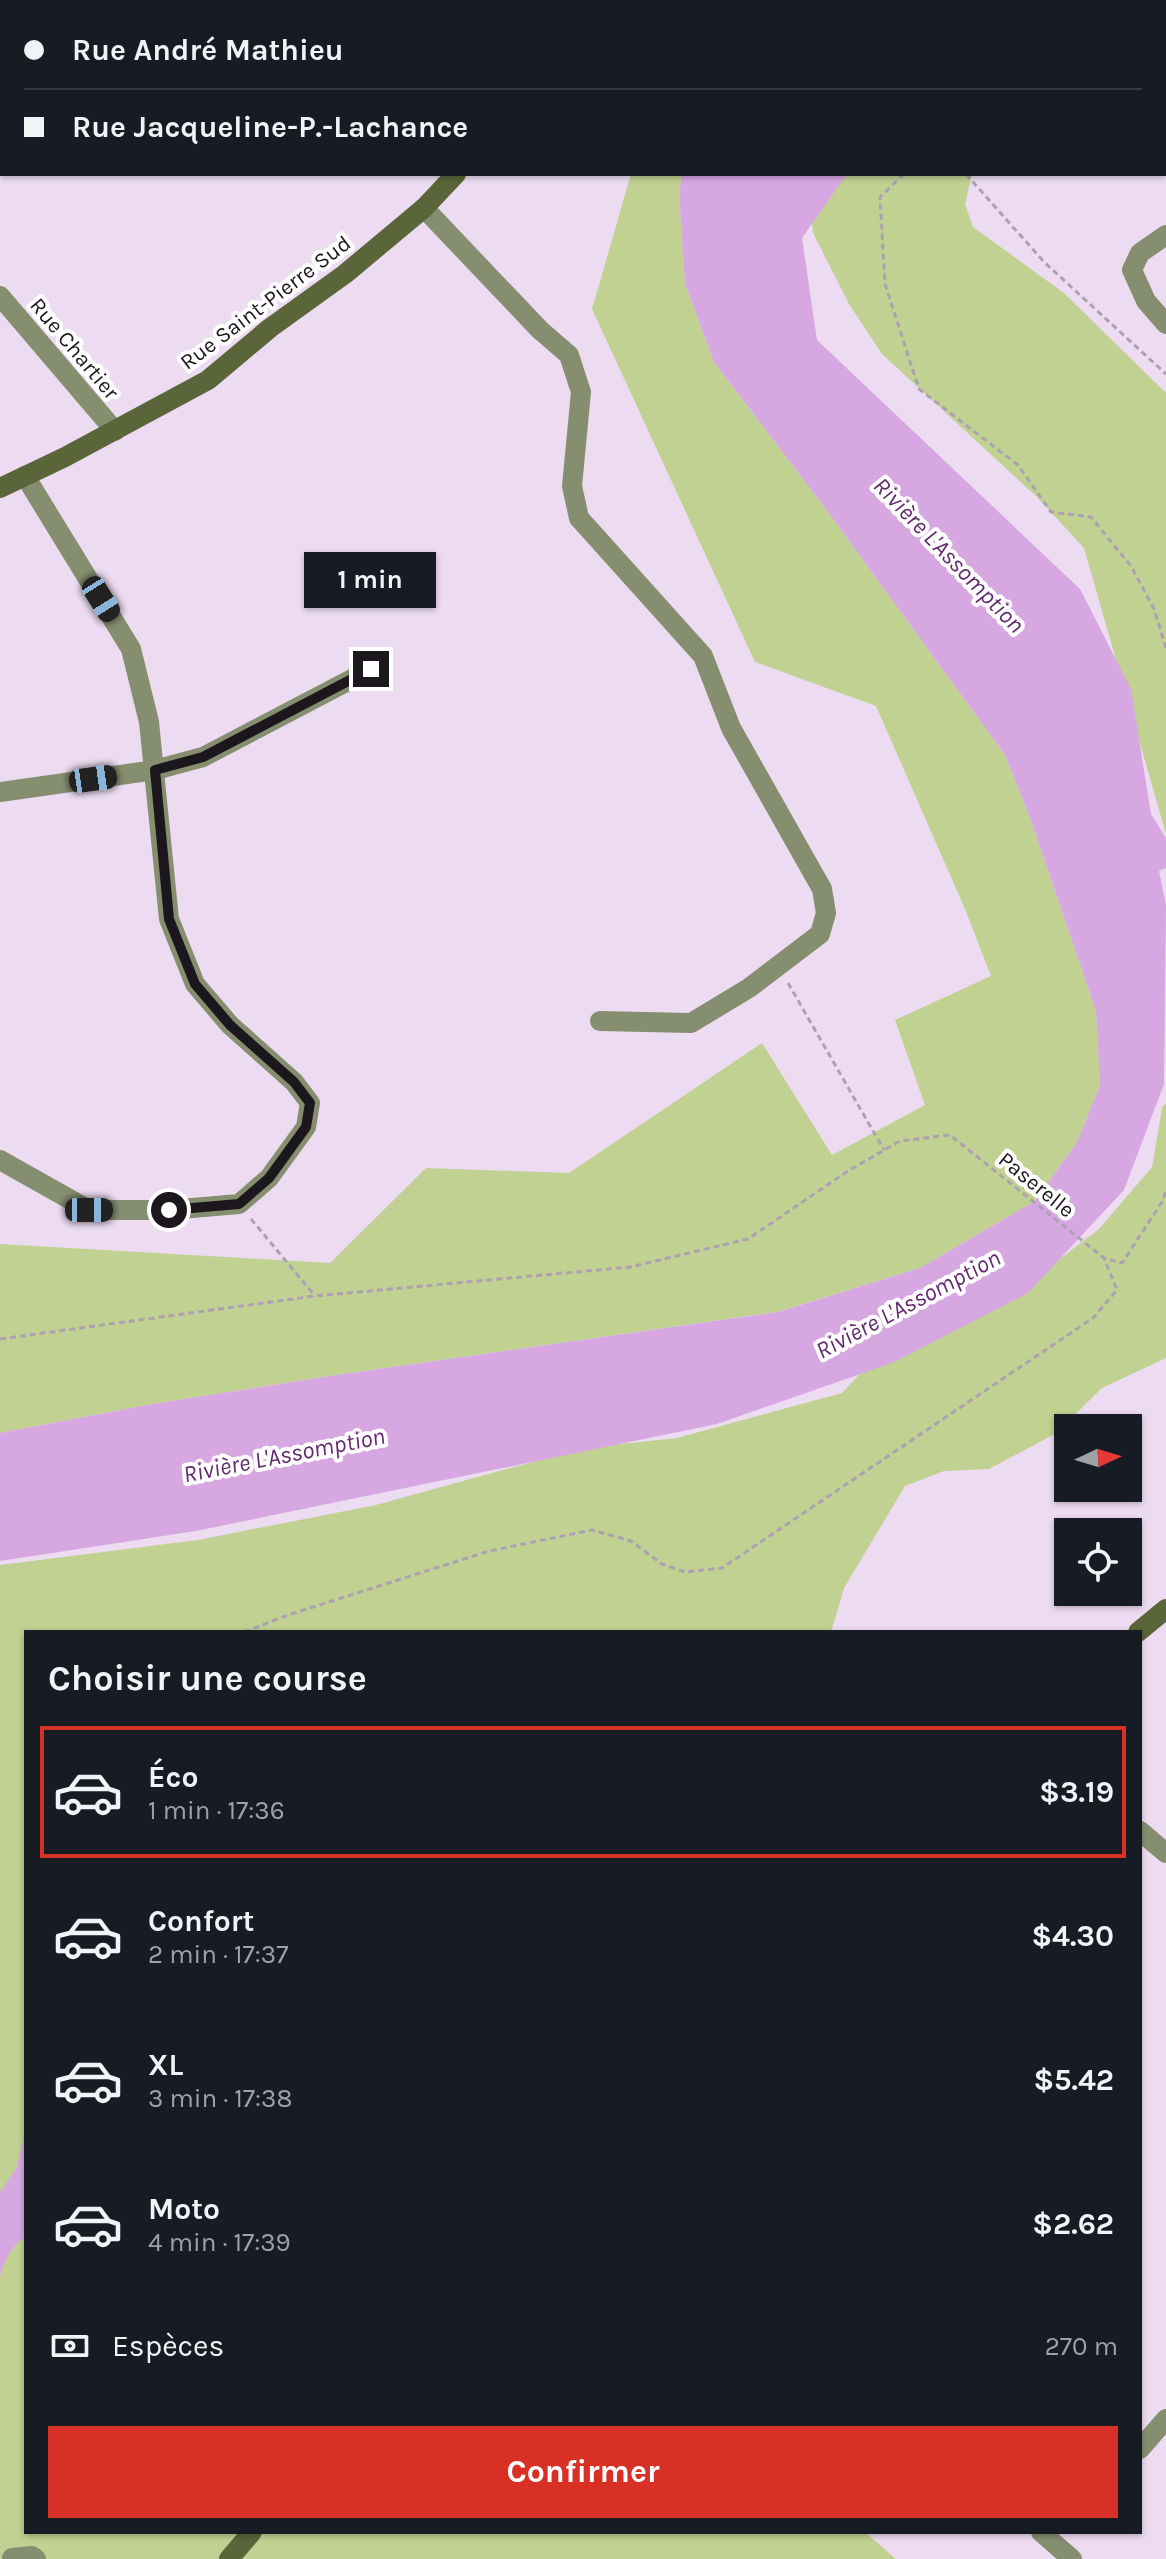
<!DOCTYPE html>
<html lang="fr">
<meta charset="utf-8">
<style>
:root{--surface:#171b24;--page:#20242c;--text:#f1f3f6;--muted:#9ea1a6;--line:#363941;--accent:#d93025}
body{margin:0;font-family:Karla,sans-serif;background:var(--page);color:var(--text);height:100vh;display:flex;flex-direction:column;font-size:30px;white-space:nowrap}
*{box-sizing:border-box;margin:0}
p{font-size:26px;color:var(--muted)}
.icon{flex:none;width:44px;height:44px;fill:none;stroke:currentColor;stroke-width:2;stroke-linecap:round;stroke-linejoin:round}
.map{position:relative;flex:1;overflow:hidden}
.details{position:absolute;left:24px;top:1630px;width:1118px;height:904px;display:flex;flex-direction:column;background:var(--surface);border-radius:0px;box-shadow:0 2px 6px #0004}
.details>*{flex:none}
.top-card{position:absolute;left:0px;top:0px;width:1166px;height:176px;box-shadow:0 2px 6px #0004;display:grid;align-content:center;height:176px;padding:0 24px;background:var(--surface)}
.needle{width:52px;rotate:86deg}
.buttons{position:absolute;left:1054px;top:1414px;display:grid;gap:16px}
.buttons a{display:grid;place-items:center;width:88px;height:88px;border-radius:0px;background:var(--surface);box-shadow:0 2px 6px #0004;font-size:40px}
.end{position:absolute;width:36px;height:36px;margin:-18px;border:10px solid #1c161d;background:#fff;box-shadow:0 0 0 4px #fff}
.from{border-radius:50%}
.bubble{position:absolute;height:56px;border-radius:0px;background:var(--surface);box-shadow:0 2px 6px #0004;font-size:26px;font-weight:700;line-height:56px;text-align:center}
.car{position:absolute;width:24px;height:48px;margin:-24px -12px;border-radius:10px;box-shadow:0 0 6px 2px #0007;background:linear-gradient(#222 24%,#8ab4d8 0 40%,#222 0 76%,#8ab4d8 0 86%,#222 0)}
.top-card b{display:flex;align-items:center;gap:28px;height:76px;font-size:30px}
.top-card b+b{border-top:2px solid var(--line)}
.top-card i{width:20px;height:20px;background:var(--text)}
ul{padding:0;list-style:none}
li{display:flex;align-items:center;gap:24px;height:132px;margin:0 16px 12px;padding:0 8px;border:4px solid transparent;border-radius:0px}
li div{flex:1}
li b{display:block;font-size:30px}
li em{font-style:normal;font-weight:700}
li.on{border-color:var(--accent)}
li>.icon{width:72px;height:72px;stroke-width:1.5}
h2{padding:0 24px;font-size:36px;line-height:96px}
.pay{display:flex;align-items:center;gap:20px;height:88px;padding:0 24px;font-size:30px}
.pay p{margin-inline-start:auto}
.primary-button{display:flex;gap:16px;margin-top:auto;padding:16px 24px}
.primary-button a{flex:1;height:92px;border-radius:0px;background:var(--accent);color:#fff;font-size:32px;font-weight:700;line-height:92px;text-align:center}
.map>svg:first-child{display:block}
</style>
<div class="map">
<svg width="1166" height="2559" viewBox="0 0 1166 2559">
<rect width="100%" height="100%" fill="#eddcf1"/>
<!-- green -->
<path fill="#c0d191" d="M1015,0H1166V40L1164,41V2Z
M631,174H682L679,195L685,284L714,362L825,508L1005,755L1030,818L1096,1011L1100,1085L1077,1142L1035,1201L920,1268L777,1312L337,1375L153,1404L0,1433V1244L330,1263L426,1168L569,1173L762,1043L832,1155L925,1105L895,1020L991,976L965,909L876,706L755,662L592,309Z
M809,174H972L965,204L973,227L1064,293L1166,393V834L1084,548L1037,497L882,354L849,304L813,233L807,181Z
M1166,1103V1358L1102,1388L1055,1434L989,1469L944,1471L905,1486L844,1588L831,1632H26V2532H241L218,2559H0V1565L198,1540L376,1505L583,1448L677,1438L842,1393L868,1365L1003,1302L1099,1229L1152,1167L1162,1108Z
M256,2532H865L896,2559H233Z"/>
<!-- water -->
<path fill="#d7a7e2" d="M739,0H1025L1022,2H737Z
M682,174H847L802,238L817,340L1080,589L1131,689L1151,814L1166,838V868L1159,871L1166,905L1164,1084L1124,1190L1028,1293L892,1363L717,1424L196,1531L0,1561V1433L153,1404L337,1375L778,1312L920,1268L1035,1201L1077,1142L1100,1085L1096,1011L1030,818L1005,755L825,508L714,362L685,284L679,195Z
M26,2128V2237C12,2244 4,2262 0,2277V2192L17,2167Z"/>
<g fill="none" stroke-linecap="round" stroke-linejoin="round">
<!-- path -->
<path stroke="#aea0b1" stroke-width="3" stroke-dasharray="6 4" stroke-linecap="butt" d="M904,174L880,197L885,284L919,389L1018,465L1051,512L1091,517L1131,566L1154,609L1166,648
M966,174L1044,262L1166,374
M788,983L884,1150
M251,1219L315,1296
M0,1339L315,1296L630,1267L748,1239L848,1171L900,1141L950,1135L1104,1258L1122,1263L1162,1202L1166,1191
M244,1632L291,1614L489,1551L592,1530L631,1541L662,1564L685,1572L722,1568L1093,1318L1117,1290L1104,1258"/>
<!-- street -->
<path stroke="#868e70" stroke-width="20" d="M106,0L110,2
M449,0L451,2
M183,2L186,0
M424,208L540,330L569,355L581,392L572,486L579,518L703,656L731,728L822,889L826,913L820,934L749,988L691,1023L600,1021
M1166,235L1140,253L1132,270L1146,301L1166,324
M0,296L115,431
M0,792L155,770L203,757L371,669
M0,1160L89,1210H169L239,1204L269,1178L306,1127L310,1103L294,1082L230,1025L195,984L169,919L149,722L131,649L25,476
M1140,1831L1166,1853
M1140,2449L1166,2419
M1041,2532L1072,2559
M12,2558L32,2556L36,2559"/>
<!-- secondary -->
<path stroke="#5a6539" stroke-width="20" d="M594,2L595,0
M0,488L65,457L208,380L270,328L345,274L424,208L456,174
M1138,1632L1166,1609
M229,2559L252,2532"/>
</g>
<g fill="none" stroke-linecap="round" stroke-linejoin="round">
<!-- route -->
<path stroke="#1c161d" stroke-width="10" d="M169,1210L239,1204L269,1178L306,1127L310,1103L294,1082L230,1025L195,984L169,919L155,770L203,757L371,669"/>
</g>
<g text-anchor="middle" stroke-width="8" stroke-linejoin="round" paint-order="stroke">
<!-- street labels -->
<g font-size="22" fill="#1c161d" stroke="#fff">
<text transform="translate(265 302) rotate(-37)" y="8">Rue Saint-Pierre Sud</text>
<text transform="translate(75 348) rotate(50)" y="8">Rue Chartier</text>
<text transform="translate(1037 1184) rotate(39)" y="8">Paserelle</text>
</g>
<!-- water labels -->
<g font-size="24" font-style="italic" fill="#62296f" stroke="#fff">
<text transform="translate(949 555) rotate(46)" y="8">Rivière L'Assomption</text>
<text transform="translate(908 1304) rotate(-28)" y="8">Rivière L'Assomption</text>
<text transform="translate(284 1455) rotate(-11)" y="8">Rivière L'Assomption</text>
</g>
</g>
</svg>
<div class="buttons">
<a><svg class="needle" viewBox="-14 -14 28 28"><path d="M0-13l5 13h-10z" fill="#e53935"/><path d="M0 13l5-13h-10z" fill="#9ea1a6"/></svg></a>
<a><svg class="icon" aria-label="locate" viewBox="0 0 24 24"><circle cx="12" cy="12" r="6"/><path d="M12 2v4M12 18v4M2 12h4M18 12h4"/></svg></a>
</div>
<i class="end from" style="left:169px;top:1210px"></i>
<i class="end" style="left:371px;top:669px"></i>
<div class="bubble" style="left:304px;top:552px;width:132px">1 min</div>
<i class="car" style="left:101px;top:599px;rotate:148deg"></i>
<i class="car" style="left:93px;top:779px;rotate:82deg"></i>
<i class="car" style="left:89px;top:1210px;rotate:90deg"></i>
<div class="top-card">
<b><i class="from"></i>Rue André Mathieu</b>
<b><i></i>Rue Jacqueline-P.-Lachance</b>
</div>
<section class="details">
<h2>Choisir une course</h2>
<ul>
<li class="on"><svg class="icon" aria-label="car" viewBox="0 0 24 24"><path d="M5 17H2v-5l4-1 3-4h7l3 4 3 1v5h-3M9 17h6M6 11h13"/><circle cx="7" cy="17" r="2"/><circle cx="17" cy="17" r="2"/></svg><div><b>Éco</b><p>1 min · 17:36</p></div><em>$3.19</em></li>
<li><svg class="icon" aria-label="car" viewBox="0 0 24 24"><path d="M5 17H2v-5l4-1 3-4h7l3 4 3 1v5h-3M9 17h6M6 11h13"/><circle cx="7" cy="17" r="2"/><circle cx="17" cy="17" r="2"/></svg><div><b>Confort</b><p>2 min · 17:37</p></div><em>$4.30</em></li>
<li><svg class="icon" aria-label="car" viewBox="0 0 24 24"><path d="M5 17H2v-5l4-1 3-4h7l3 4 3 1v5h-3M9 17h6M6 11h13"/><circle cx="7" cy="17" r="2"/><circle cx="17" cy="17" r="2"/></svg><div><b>XL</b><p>3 min · 17:38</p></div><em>$5.42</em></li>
<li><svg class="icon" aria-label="car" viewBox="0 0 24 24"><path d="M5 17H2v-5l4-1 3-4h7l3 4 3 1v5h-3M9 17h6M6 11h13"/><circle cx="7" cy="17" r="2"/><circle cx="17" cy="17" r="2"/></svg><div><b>Moto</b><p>4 min · 17:39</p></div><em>$2.62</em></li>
</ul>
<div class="pay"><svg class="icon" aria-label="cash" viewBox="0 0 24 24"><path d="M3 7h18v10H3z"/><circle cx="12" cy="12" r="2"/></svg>Espèces<p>270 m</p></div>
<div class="primary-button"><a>Confirmer</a></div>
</section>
</div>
